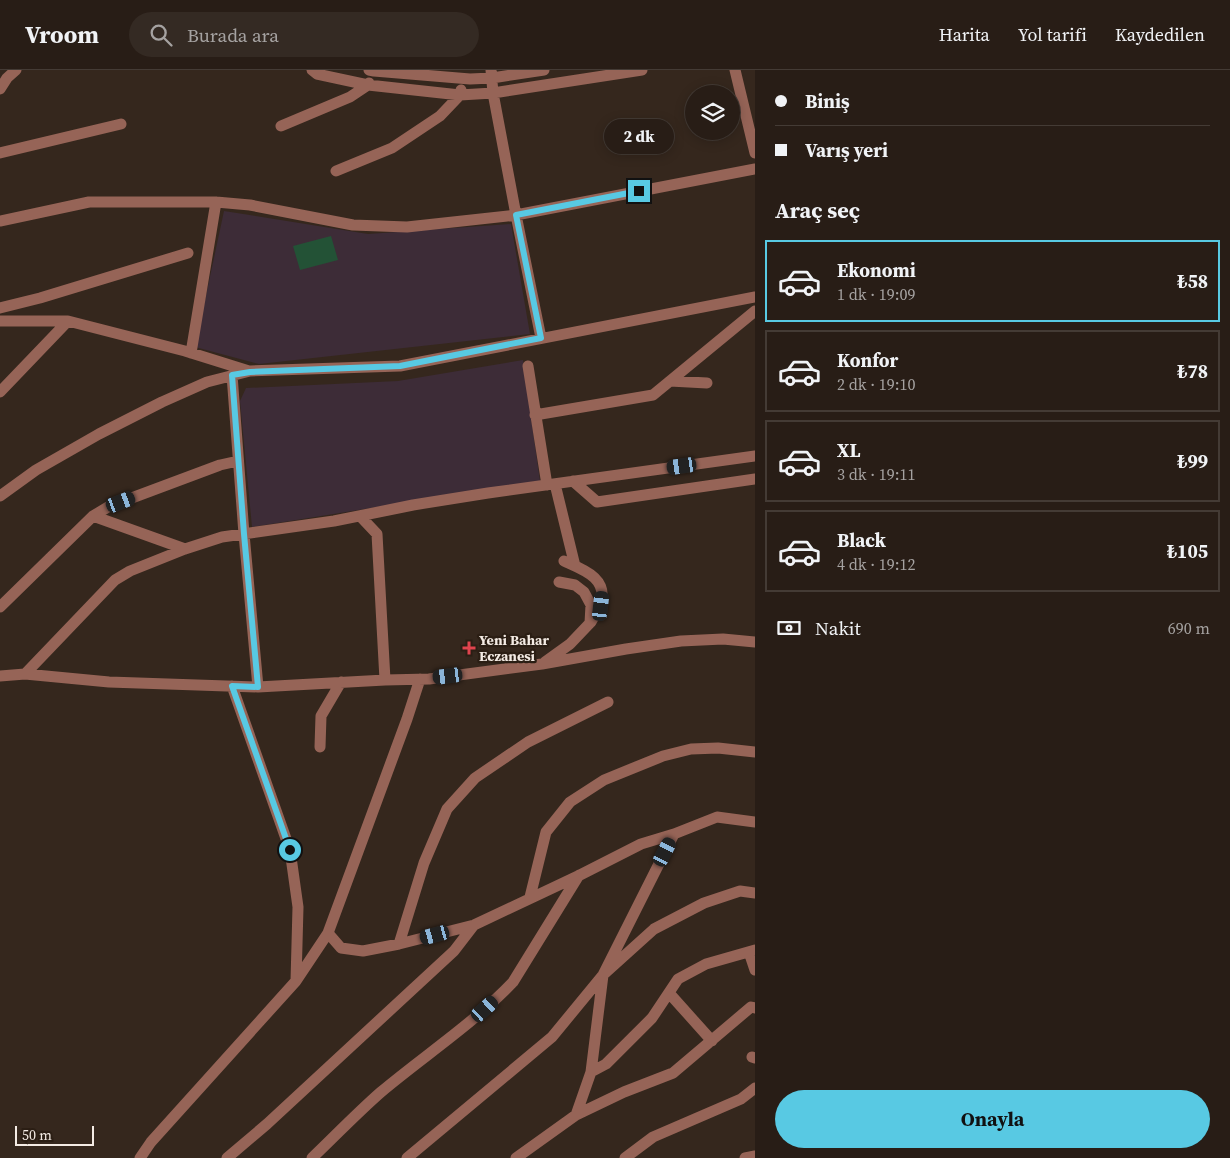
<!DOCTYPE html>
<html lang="tr">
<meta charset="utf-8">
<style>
:root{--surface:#281d16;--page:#342a23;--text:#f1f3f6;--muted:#a5a2a1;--line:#443b35;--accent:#58c9e3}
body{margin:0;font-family:"Source Serif 4",serif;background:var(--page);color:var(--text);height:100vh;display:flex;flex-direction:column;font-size:19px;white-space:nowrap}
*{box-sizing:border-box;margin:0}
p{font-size:16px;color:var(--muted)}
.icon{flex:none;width:28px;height:28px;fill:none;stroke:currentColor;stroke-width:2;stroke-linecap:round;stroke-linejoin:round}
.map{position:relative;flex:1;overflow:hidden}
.details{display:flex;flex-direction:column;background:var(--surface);width:475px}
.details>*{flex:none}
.hud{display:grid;align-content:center;height:110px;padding:0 20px;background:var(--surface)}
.controls{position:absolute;left:685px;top:15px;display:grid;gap:10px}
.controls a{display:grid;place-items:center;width:55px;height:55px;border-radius:50%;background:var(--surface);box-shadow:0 2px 12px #0003,0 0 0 1px var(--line);font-size:25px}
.scale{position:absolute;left:15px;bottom:12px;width:79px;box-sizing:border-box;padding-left:5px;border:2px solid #f4ebe4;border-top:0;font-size:14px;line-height:18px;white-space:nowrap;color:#f4ebe4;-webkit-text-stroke:4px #2b1e14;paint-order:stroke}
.end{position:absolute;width:22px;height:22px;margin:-11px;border:6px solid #58c9e3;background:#111;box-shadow:0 0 0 2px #111}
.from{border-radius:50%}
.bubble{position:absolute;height:35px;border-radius:18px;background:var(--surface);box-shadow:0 2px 12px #0003,0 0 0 1px var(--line);font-size:16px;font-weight:700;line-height:35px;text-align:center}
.car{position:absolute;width:15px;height:30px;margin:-15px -8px;border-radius:6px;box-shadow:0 0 4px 1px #0007;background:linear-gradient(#222 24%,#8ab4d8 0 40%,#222 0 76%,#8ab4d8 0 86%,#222 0)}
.hud b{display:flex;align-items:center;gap:18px;height:48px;font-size:19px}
.hud b+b{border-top:1px solid var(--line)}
.hud i{width:12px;height:12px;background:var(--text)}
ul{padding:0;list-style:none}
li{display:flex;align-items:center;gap:15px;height:82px;margin:0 10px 8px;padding:0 10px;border:2px solid var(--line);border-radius:0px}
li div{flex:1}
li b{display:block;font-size:19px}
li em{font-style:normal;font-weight:700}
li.current{border-color:var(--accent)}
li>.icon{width:45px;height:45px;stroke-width:1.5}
h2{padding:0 20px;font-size:22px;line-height:60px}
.pay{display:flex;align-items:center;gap:12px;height:55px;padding:0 20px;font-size:19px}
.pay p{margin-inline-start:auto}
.action{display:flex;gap:10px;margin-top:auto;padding:10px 20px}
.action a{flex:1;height:58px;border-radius:30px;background:var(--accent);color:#111;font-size:20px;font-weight:700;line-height:58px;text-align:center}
header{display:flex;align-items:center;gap:30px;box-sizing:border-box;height:70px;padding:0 25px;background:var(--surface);border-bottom:1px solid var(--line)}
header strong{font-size:24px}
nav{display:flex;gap:28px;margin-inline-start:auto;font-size:18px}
.search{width:350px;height:45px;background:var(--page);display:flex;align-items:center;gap:12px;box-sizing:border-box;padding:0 18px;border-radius:28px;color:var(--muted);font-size:19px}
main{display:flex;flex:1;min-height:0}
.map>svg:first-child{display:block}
</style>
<header>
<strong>Vroom</strong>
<div class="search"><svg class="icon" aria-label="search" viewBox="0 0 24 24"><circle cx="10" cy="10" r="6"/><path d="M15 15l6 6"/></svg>Burada ara</div>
<nav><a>Harita</a><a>Yol tarifi</a><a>Kaydedilen</a></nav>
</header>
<main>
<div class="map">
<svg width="755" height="1088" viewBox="0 0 755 1088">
<rect width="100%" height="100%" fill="#35271d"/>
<!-- education -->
<path fill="#3d2c37" d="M224,141L368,164L511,154L530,264L259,294L195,277Z
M523,290L540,411L252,457L240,331L246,318L398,311Z"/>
<!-- green -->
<path fill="#235236" d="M331,166L338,190L300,200L293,176Z"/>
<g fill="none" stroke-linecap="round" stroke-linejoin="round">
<!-- minor -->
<path stroke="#966457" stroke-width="11" d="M312,0L317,4L368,15L460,25L493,23L642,0
M369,0L374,1L470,9L492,8L544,0
M491,0L493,23L516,145L541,268
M735,0L755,83
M0,19L7,8L16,0
M281,56L350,27L368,15L369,13
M0,83L121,54
M336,101L392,78L440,46L460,25L461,20
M0,151L89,132H216L250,135L353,155L407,157L516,145L755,99
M0,238L40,228L188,183
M0,251H68L185,281L249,301
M191,283L216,132
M528,296L547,415
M232,305L244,464L258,617
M670,311L707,313
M0,322L68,251
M535,345L653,325L755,241
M573,411L597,432L755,409
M555,414L575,496
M0,426L36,400L99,364L162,332L207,312L250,301L400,296L755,227
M93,446L185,479
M360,446L377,464L385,610
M564,491C584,500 608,508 601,534C599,540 594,546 591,552
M0,537L93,446L108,437L121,432L220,395L238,391
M545,592L570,574L590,553L591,535L584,522L575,515L559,512
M25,604L115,510L130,501L185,479L222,467L334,451L413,435L488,423L755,386
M0,606L25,604L109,612L258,617L385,610L429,609L542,594L626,579L681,571L723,569L755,572
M420,609L407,649L328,863L341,878L363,881L399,874L474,855L580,805L641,774L674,764L717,747L755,752
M232,616L290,780L298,837L296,911
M320,677L321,646L341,612
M530,827L546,762L570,732L604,710L663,686L691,679L718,678L755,682
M399,874L424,793L447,739L475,708L528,672L608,632
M749,882L755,900
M669,923L712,971
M752,987L755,988
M591,1002L606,994L652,948L678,909L706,894L755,880
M576,1045L591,1002L603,905L654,859L704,833L740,821L755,823
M140,1088L151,1072L296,911L328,863
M227,1088L267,1054L454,881L474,855
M312,1088C335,1066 357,1043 381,1022C425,985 473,954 513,912L579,805
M407,1088L552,967L603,905L674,764
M516,1088L576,1045L624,1022L673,1003L751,937L755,938
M625,1088L653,1067L741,1029L755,1018
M745,1088L755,1086"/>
</g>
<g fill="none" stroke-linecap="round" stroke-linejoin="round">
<!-- route -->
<path stroke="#58c9e3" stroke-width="6" d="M290,780L232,616L258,617L244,464L232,305L250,302L400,296L541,268L516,145L639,121"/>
</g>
<!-- markers -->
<path fill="#e0444e" stroke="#2b1e14" stroke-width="2" d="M466.5 570.5h5v5h5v5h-5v5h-5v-5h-5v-5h5z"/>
<g text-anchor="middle" stroke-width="4.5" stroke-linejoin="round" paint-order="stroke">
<!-- poi labels -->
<g font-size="14" font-weight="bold" fill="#f4ebe4" stroke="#2b1e14" text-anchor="start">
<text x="479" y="575">Yeni Bahar<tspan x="479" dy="16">Eczanesi</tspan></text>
</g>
</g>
</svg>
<div class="controls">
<a><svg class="icon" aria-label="layers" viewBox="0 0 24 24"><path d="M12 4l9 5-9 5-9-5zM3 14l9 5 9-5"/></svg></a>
</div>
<div class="scale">50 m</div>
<i class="end from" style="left:290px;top:780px"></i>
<i class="end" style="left:639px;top:121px"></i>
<div class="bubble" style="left:604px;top:49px;width:70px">2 dk</div>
<i class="car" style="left:682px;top:396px;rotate:262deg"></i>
<i class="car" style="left:121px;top:432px;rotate:69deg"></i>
<i class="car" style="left:601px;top:536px;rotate:7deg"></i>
<i class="car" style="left:448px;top:606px;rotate:263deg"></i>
<i class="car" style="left:665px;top:782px;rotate:27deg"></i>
<i class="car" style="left:435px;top:865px;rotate:255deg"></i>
<i class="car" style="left:485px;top:939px;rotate:48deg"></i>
</div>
<section class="details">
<div class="hud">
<b><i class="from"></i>Biniş</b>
<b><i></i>Varış yeri</b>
</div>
<h2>Araç seç</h2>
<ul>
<li class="current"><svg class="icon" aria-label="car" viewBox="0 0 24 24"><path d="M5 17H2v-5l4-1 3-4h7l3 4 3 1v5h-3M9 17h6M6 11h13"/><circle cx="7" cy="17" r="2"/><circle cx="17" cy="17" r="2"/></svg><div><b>Ekonomi</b><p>1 dk · 19:09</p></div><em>₺58</em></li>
<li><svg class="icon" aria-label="car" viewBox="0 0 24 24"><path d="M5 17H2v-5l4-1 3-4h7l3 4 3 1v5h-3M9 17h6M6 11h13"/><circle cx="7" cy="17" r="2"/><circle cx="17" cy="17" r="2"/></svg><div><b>Konfor</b><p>2 dk · 19:10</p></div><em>₺78</em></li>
<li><svg class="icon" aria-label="car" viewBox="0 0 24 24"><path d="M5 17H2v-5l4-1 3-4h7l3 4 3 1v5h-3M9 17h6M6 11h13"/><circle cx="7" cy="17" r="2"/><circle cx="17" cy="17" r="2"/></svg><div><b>XL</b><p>3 dk · 19:11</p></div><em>₺99</em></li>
<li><svg class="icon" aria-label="car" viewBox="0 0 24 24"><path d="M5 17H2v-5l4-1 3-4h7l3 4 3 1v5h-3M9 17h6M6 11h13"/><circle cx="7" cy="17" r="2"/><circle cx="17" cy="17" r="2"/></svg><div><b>Black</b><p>4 dk · 19:12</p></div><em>₺105</em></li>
</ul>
<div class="pay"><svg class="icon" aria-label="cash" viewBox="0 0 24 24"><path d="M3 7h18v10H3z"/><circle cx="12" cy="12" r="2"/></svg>Nakit<p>690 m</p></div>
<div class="action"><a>Onayla</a></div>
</section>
</main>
